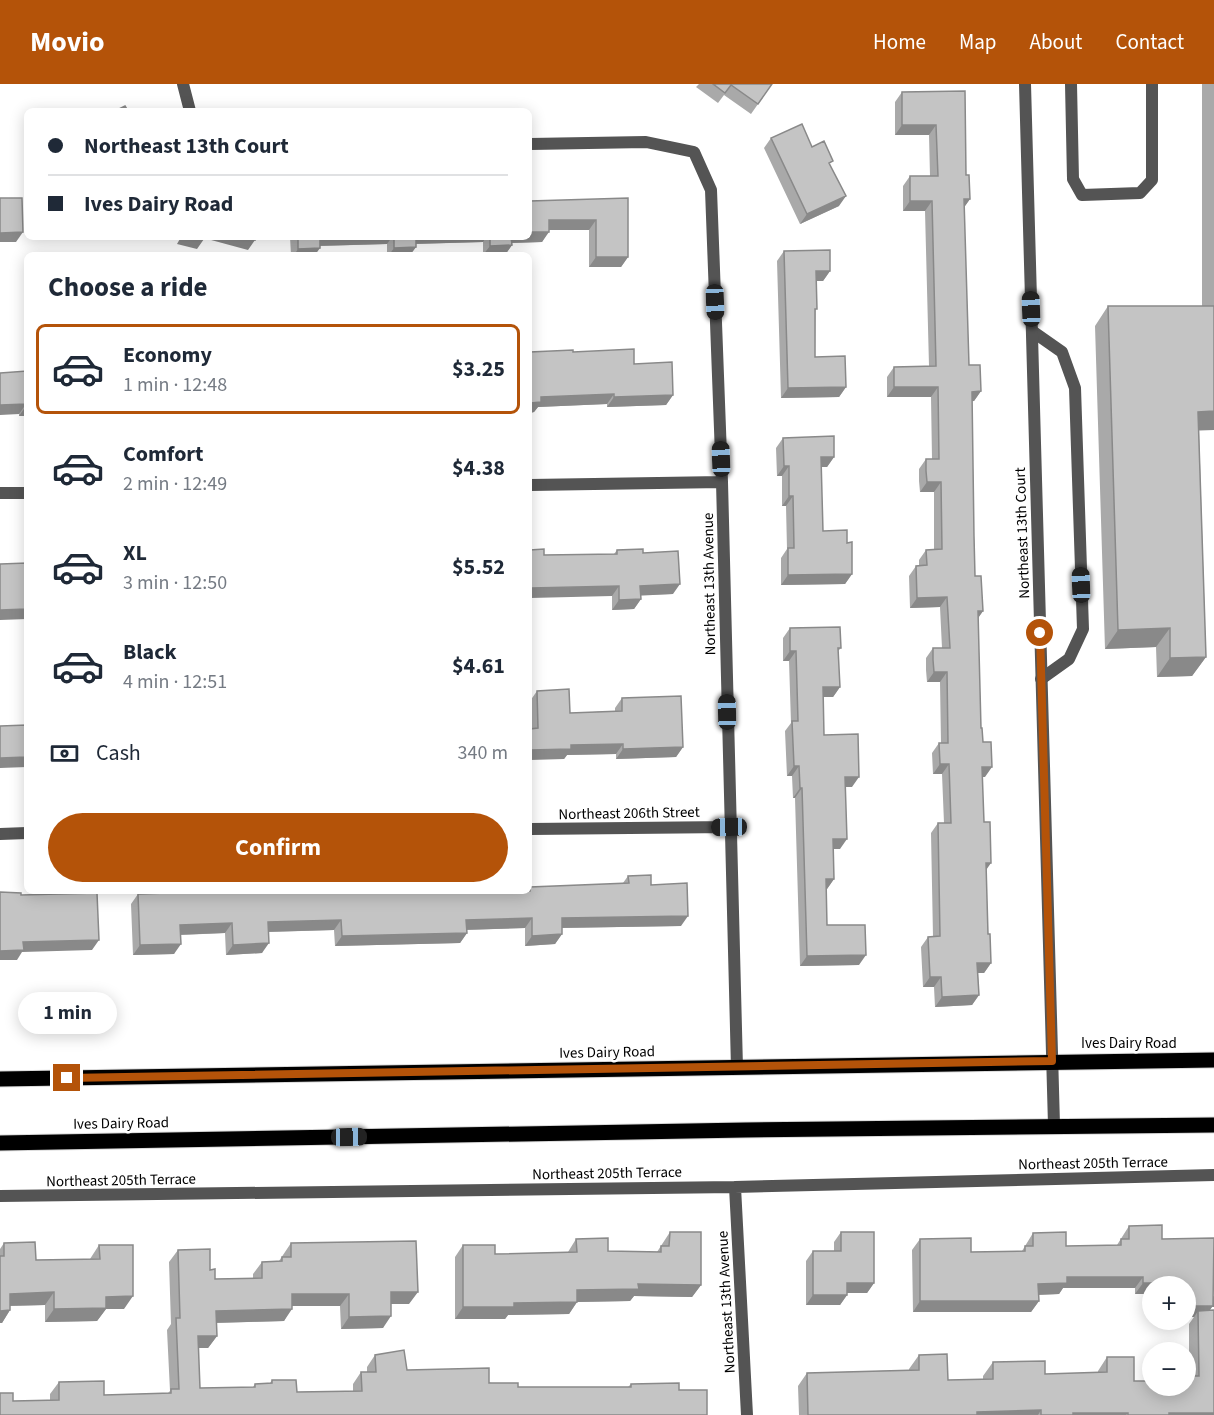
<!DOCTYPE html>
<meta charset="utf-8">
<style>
:root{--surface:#fff;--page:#f6f6f7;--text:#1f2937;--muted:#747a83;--line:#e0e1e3;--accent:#b45309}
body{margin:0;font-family:"Source Sans 3",sans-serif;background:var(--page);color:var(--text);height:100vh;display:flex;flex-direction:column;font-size:22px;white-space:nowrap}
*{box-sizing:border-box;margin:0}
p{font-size:20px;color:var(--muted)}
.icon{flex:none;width:33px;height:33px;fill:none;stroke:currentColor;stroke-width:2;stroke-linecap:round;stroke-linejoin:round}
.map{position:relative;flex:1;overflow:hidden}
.sheet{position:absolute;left:24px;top:168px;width:508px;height:642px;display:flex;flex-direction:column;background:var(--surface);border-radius:9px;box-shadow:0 3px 15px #0003}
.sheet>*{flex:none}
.hud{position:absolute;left:24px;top:24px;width:508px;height:132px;border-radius:9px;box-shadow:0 3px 15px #0003;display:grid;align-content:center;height:132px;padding:0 24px;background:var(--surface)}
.buttons{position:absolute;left:1142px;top:1192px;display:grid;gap:12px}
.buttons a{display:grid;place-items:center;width:54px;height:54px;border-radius:50%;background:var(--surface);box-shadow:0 3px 15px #0003;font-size:30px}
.end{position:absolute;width:27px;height:27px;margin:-14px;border:8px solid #b45309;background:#fff;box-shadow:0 0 0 3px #fff}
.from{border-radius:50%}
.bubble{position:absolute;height:42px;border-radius:21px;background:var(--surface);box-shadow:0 3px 15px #0003;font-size:20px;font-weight:700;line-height:42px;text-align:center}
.car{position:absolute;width:18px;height:36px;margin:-18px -9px;border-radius:8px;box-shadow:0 0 4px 2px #0007;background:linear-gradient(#222 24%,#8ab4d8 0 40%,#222 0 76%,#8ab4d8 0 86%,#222 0)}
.hud b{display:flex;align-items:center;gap:21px;height:57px;font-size:22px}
.hud b+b{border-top:2px solid var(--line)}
.hud i{width:15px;height:15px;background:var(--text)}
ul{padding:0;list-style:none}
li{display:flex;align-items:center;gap:18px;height:90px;margin:0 12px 9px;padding:0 12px;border:3px solid transparent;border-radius:9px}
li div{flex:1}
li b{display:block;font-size:22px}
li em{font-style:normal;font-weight:700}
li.on{border-color:var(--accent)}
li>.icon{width:54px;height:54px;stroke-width:1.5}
h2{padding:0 24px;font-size:27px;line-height:72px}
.pay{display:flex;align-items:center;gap:15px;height:66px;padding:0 24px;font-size:22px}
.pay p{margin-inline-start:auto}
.button{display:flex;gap:12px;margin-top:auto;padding:12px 24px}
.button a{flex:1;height:69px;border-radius:36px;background:var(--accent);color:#fff;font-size:24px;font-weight:700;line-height:69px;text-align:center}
header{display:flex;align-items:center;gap:36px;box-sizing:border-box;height:84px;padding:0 30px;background:var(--accent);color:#fff}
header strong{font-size:28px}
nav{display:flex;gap:33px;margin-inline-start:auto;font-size:21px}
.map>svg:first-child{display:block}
</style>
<header>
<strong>Movio</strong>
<nav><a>Home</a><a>Map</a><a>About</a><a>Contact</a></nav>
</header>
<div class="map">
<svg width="1214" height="1331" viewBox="0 0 1214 1331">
<rect width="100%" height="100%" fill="#fff"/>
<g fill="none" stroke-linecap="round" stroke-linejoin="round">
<defs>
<path id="primary" d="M0,995L1214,976
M0,1059L745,1046L1214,1041"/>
</defs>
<!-- primary casing -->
<use href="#primary" stroke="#dbdbdb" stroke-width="17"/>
<!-- lane -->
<path stroke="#545454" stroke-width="12" d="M1071,0L1073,95L1082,111L1140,109L1152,96V0
M1032,247L1062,268L1075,304L1083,545L1069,575L1041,595"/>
<!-- street -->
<path stroke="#545454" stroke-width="12" d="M183,0L190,27
M1025,0L1054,1041
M530,60L646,58L694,68L711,106L722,398L737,984
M530,401L722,398
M0,409H27
M530,745L729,743
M0,750L27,749
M735,1103L747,1331
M0,1112L735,1103L1214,1091"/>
<!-- primary -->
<use href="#primary" stroke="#000" stroke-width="15"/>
</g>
<!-- wall -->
<path fill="#a9a9a9" d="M699,0H772L751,30L724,11L718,19L696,3Z
M1202,0H1214V346H1199L1206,573L1192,592L1157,593L1156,563L1105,565L1095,242L1108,222H1202Z
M965,7L966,91L970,115L964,123L969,281L981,307L974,317H972L974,452L975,492L983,527L978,534L981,644L985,693H982L988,850L991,879L984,889H978L979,911L972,921L935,923L934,903H923L921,863L928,853H933L931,749L938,739H944L942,690H933L932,669L939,659H941L940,598H927L926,586V574L933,564H942L940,523L910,524L909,492L916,482H919V476L926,466H934V408H920L919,397V385L926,375H932L931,313H887V293L894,283L929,282L925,127H903V102L910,92H930L929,51H895V18L902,8Z
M771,54L812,63L830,81L839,122L800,140L764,64Z
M628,114V173L621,183H589V146H549L542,158L512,159V161L505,171H483V158L416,160V163L410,171H387V160L320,162L315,171H291L290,153H530Z
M784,167L830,187L823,197H816L815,273L846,303L839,313L781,314L777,177Z
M530,268H573L634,280L673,311L666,321L607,323V320L538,323L534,328L530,329Z
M27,287V332H19V330Z
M783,354L834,373L827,383H821L823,447L847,459L852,490L845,500L781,501V474L787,465L786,422H782V392H777L776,364Z
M617,466L643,469L673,510L640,511L641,515L634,525L612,526V512L544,471L614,470Z
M790,544L841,564L838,567L840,603L833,613H823L824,651L852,703H845L840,765H834V795L827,805H826L827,841L859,881L800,882L795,714H793L792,692H787L785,647L791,639L789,577H783V554Z
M537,607L570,629L615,627V624L622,614L683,663L676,673L616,675V670L567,671L564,675L531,644L530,617Z
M628,792L651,801L681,842L562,844V850L555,860L525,862V844L466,846L467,849L460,859L335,862L334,846L269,848L262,869L226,871L225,849L181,851L174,870L133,871L131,820L138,810L305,808L530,807L623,799Z
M1129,1142L1162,1155L1214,1223H1212L1210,1226L1214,1331H799L798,1302L807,1289L909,1286V1285L919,1271L948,1296L983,1295V1292L993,1278L1045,1290L1098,1289V1287L1107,1273L1134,1297L1185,1302L1189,1292V1240L1194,1233H1185V1203H1152V1210H1135V1204H1063L1059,1210L1039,1211V1217L1031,1228H913L912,1166L920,1155L971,1168L1022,1167L1033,1149L1066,1162L1117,1161Z
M670,1148L701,1201L692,1213L634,1212L630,1217L577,1218L569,1230L508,1231L505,1235H455V1173L463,1161L495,1170L568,1168L576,1155L608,1167L657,1168Z
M841,1148L874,1199L867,1209H847V1211L840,1221H806V1177L813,1167H834V1158Z
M4,1159L36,1176L90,1175L99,1161L124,1225H106L97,1237L45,1238V1221L10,1222V1226L2,1239H0V1165Z
M291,1159L409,1220H391L383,1244L341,1245L340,1222H292L284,1237L217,1239V1252L208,1264H198L200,1304L253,1303L255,1300L270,1299L272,1296L297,1308L353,1307V1300L361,1288H367V1283L375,1271L407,1286L518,1303H628L631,1300L679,1306L13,1317L50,1316V1310L59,1298L104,1311L168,1309L170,1307L167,1246L171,1240L169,1178L178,1166L210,1186L215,1195L253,1194V1190L262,1178L279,1177Z"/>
<!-- shaded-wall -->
<path fill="#898989" d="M902,41H936L929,51H895Z
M846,112L839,122L800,140L807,130Z
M964,115H970L963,125Z
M910,117H932L925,127H903Z
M549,136H596L589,146H542Z
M23,148L16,158H0V149Z
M530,148H549L542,158L504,159L508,153H530Z
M181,153H196L204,155L197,165L177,160Z
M200,153H243L255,156L248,166Z
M319,153H392L387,160L313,162Z
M414,153H486L483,158L409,160Z
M512,161L505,171H483L490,162Z
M416,163L410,171H389L394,164Z
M320,164L315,171H294L298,165Z
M596,173H628L621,183H589Z
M816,187H830L823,197H809Z
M846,303L839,313L781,314L788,304Z
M894,303H938L931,313H887Z
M981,307L974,317L965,318L972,308Z
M614,310L607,320L538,323L534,328L530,329V319L541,313Z
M673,311L666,321L607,323L614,313Z
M26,320L19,330L0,331V321Z
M26,322H27V332H19Z
M1214,327V346L1185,347L1198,328Z
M821,373H834L827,383H814Z
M784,382H789L782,392H777Z
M927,398H941L934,408H920Z
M789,412H793L786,422H782Z
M852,490L845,500L781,501L788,491Z
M680,500L673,510L633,512L640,502Z
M619,502L612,512L530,514V504Z
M947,513L940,523L910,524L917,514Z
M641,515L634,525L612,526L619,516Z
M27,525V535L0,536V526Z
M978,527H983L976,537Z
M1170,544L1156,563L1105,565L1118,546Z
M790,567H796L789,577H783Z
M1206,573L1192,592L1157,593L1170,574Z
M934,588H947L940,598H927Z
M823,603H840L833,613H816Z
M623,660L616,670L567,671L564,675L530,676V666L571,661Z
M683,663L676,673L616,675L623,665Z
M27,673V683L0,684V674Z
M940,680H949L942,690H933Z
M794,682H799L792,692H787Z
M982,683H992L985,693H975Z
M845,693H859L852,703H838Z
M800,704H802L795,714H793Z
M833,755H847L840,765H826Z
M986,779H991L984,789Z
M826,795H834L827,805H819Z
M688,832L681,842L555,844L562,834Z
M532,834L525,844L459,846L466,836Z
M341,836L334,846L261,848L268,838Z
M232,839L225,849L173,851L180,841Z
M467,849L460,859L335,862L342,852Z
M562,850L555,860L525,862L532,852Z
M99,856L92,866L22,868L17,876H0V867L23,858Z
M269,859L262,869L226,871L233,861Z
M181,860L174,870L133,871L140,861Z
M866,871L859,881L800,882L807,872Z
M977,879H991L984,889H970Z
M930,893H941L934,903H923Z
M979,911L972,921L935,923L942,913Z
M1067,1193H1143L1135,1204H1063L1059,1210L1031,1211L1038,1200Z
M847,1199H874L867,1209H840Z
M1143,1199H1185L1182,1203H1152V1210H1135Z
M638,1200L701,1201L692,1213L634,1212L630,1217L577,1218L569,1230L508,1231L505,1235H455L463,1223L514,1219L577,1206Z
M54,1208L45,1221L1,1222L10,1210Z
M391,1208H418L409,1220H382Z
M292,1210H349L340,1222H283Z
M813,1211H847L840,1221H806Z
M133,1212L124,1225H106L97,1237L45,1238L54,1225L106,1213Z
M1214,1212V1223H1212L1205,1233L1198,1227L1194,1233H1185V1222Z
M920,1217H1039L1031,1228H913Z
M292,1225L284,1237L208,1239L216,1227Z
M10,1226L2,1239H0V1227Z
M391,1232L383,1244L341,1245L349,1233Z
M198,1252H217L208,1264H189Z
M1041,1326L1038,1331H975L977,1328Z
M1073,1329H1128L1126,1331H1072Z
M1169,1329H1214V1331H1168Z"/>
<!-- building -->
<path fill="#c4c4c4" stroke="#898989" stroke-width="1.5" d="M713,0H772L758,20L731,1L725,9Z
M965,7L966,91H969L970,115H964L969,281H980L981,307L972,308L974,452L975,492H981L983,527H978L981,644H982L983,658H991L992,683H982L984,738H990L991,779H986L988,850H990L991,879H977L979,911L942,913L941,893H930L928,853L940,852L938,739H951L949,680H940L939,659H948L947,588H934L933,576V564H950L947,513L917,514L916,482L927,481L926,466L942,465L941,398H927L926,387V375H939L938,303H894V283L936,282L932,117H910V92H938L936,41H902V8Z
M125,22L128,27H115Z
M802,40L812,63L824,57L833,77L829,79L846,112L807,130L771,54Z
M0,114H22L23,148L0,149Z
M628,114V173H596V136H549V148H530V117Z
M243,153H255V156Z
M298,153H320V164L298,165Z
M394,153H416V163L394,164Z
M490,153H511L512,161L490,162Z
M830,166V187H816L817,225H815V273L845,272L846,303L788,304L784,167Z
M1108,222H1214V327L1198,328L1206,573L1170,574V544L1118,546Z
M634,265V280L672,278L673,311L614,313V310L541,313V318L530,319V268L573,266V268Z
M27,287V322H26V320L0,321V289Z
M834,352V373H821L823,447L847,446V459L852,458V490L788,491V464H794L793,412H789V382H784L783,354Z
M544,465V471L617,470V466L643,465V469L678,467L680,500L640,502L641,515L619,516V502L530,504V466Z
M27,479V525L0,526V480Z
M840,543L841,564H838L840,603H823L824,651L858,650L859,693H845L847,755H833L834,795H826L827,841H865L866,871L807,872L802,704H800L799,682H794L792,637H798L796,567H790V544Z
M569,605L570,629L622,627V614L681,612L683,663L623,665V660L571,661V665L530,666V645L538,644L537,607Z
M27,641V673L0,674V642Z
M651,791V801L687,799L688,832L562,834V850L532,852V834L466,836L467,849L342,852L341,836L268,838L269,859L233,861L232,839L180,841L181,860L140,861L138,810L224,807H530V803L629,799L628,792Z
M0,808L21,809V811L97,809L99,856L23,858L24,866L0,867Z
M1162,1141V1155L1214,1154L1213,1222H1185V1199H1143V1193H1067V1199L1038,1200L1039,1217H920V1155L971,1154V1168L1025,1167V1162H1033V1149L1066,1148V1162L1121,1161V1155H1129V1142Z
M670,1148H701V1201L638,1200L639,1205L577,1206V1218L514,1219V1223H463V1161H495V1170L577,1168L576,1155L608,1154V1167L661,1168V1162H669Z
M841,1148H874V1199H847V1211H813V1167H841Z
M416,1157L418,1208H391V1232L349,1233V1210H292V1225L216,1227L217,1252H198L200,1304L255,1303V1300L272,1299V1296H296L297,1308L362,1307L361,1288H376L375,1271L404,1266L407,1286L489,1284V1299H518V1303H631V1300L679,1299V1306H707V1331H0V1309H13V1317L59,1316V1298L104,1297V1311L171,1309V1305H179L176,1234H180L178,1166L210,1165V1186L215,1185V1195L262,1194V1178L282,1177V1173H291V1159Z
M35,1158L36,1176L100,1175L99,1161H133V1212L106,1213V1224L54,1225V1208L10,1210V1226L0,1227V1172H4V1159Z
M1214,1226V1329H1169V1331H1128V1329H1073V1331H1041V1326L977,1328V1331H808L807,1289L919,1286V1271L947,1270L948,1296L993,1295V1278L1045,1277V1290L1107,1288V1273H1134V1297H1152V1302H1185V1292H1199L1198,1227Z"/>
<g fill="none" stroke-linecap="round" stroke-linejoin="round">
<!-- route -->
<path stroke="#b45309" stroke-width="8" d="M67,994L1052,977L1040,549"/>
</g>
<g text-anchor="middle" stroke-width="5" stroke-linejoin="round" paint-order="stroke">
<!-- street labels -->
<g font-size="15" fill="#000" stroke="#fff">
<text transform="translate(1022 449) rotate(-92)" y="5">Northeast 13th Court</text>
<text transform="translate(709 500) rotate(-91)" y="5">Northeast 13th Avenue</text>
<text transform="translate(629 729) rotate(-1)" y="5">Northeast 206th Street</text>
<text x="1129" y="964">Ives Dairy Road</text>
<text transform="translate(607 968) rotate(-1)" y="5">Ives Dairy Road</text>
<text transform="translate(121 1039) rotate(-1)" y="5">Ives Dairy Road</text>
<text transform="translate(1093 1079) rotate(-1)" y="5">Northeast 205th Terrace</text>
<text transform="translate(607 1089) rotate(-1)" y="5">Northeast 205th Terrace</text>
<text transform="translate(121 1096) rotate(-1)" y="5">Northeast 205th Terrace</text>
<text transform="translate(726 1218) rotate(-93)" y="5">Northeast 13th Avenue</text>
</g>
</g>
</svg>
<div class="buttons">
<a>+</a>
<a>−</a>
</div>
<i class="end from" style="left:1040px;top:549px"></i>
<i class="end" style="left:67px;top:994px"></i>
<div class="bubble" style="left:18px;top:908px;width:99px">1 min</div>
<i class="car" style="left:715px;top:218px;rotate:178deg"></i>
<i class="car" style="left:1031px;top:225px;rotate:358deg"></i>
<i class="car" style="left:721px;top:375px;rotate:358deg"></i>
<i class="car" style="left:1081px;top:501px;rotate:358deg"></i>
<i class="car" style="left:727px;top:628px;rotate:359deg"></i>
<i class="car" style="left:729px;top:743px;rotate:269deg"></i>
<i class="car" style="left:349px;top:1053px;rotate:89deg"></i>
<div class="hud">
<b><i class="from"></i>Northeast 13th Court</b>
<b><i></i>Ives Dairy Road</b>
</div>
<section class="sheet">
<h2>Choose a ride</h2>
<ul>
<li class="on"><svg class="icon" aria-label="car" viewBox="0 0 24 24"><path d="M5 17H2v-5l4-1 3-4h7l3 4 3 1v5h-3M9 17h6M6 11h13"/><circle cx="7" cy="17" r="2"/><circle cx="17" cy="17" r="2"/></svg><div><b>Economy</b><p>1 min · 12:48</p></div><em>$3.25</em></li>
<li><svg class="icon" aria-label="car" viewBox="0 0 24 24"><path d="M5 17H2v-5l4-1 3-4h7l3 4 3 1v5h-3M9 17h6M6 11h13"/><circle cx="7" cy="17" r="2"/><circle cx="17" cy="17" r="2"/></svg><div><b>Comfort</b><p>2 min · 12:49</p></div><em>$4.38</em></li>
<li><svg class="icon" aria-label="car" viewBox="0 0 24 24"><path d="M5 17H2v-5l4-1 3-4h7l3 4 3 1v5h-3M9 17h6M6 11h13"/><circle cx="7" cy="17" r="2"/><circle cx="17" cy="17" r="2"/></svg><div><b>XL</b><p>3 min · 12:50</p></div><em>$5.52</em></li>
<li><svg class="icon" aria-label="car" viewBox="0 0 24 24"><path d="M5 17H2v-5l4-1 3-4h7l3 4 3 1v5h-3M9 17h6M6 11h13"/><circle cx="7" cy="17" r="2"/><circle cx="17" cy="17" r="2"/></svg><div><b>Black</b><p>4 min · 12:51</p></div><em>$4.61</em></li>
</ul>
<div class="pay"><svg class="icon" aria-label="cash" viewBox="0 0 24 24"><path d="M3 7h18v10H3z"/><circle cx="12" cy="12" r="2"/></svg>Cash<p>340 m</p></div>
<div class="button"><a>Confirm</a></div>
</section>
</div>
